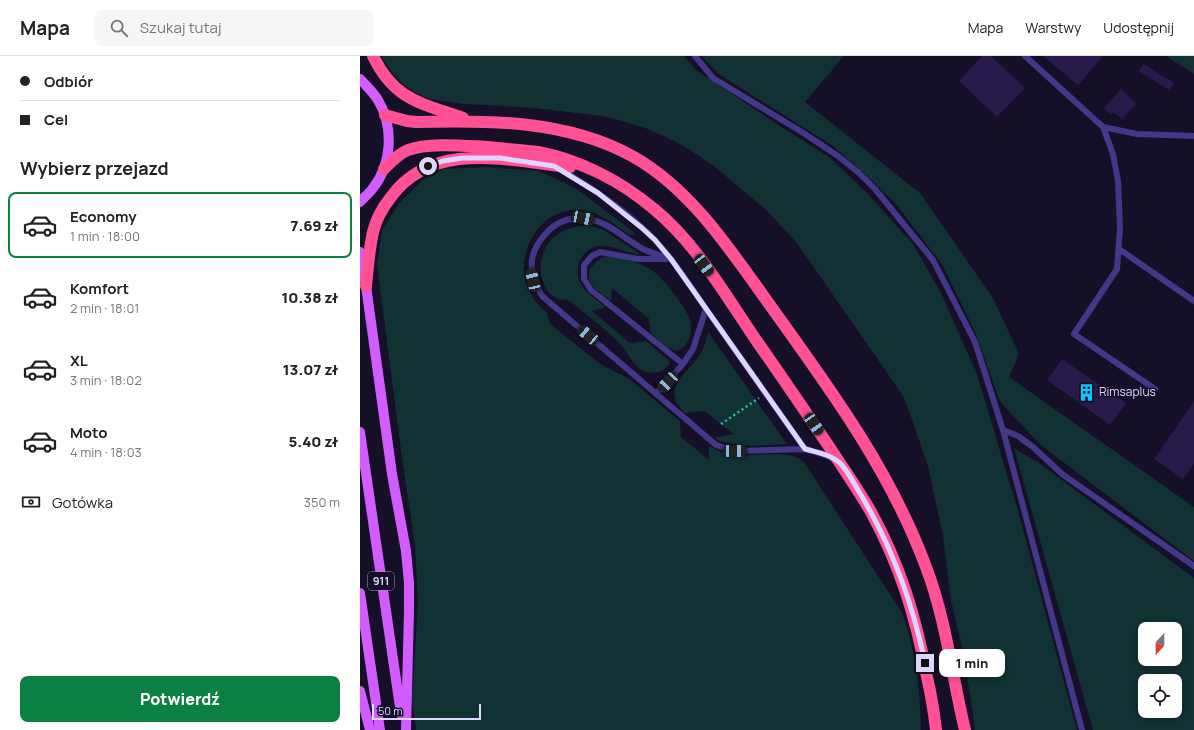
<!DOCTYPE html>
<html lang="pl">
<meta charset="utf-8">
<style>
:root{--surface:#fff;--page:#f6f6f6;--text:#222;--muted:#767676;--line:#e0e0e0;--accent:#0b8043}
body{margin:0;font-family:Manrope,sans-serif;background:var(--page);color:var(--text);height:100vh;display:flex;flex-direction:column;font-size:15px;white-space:nowrap}
*{box-sizing:border-box;margin:0}
p{font-size:13px;color:var(--muted)}
.icon{flex:none;width:22px;height:22px;fill:none;stroke:currentColor;stroke-width:2;stroke-linecap:round;stroke-linejoin:round}
.map{position:relative;flex:1;overflow:hidden}
.drawer{display:flex;flex-direction:column;background:var(--surface);width:360px}
.drawer>*{flex:none}
.banner{display:grid;align-content:center;height:88px;padding:0 20px;background:var(--surface)}
.needle{width:26px;rotate:201deg}
.fabs{position:absolute;left:778px;top:566px;display:grid;gap:8px}
.fabs a{display:grid;place-items:center;width:44px;height:44px;border-radius:8px;background:var(--surface);box-shadow:0 2px 6px #0003;font-size:20px}
.scale{position:absolute;left:12px;bottom:10px;width:109px;box-sizing:border-box;padding-left:4px;border:2px solid #dfd6ff;border-top:0;font-size:11px;line-height:14px;white-space:nowrap;color:#dfd6ff;-webkit-text-stroke:3px #160f28;paint-order:stroke}
.end{position:absolute;width:18px;height:18px;margin:-9px;border:5px solid #dfd6ff;background:#111;box-shadow:0 0 0 2px #111}
.from{border-radius:50%}
.bubble{position:absolute;height:28px;border-radius:8px;background:var(--surface);box-shadow:0 2px 6px #0003;font-size:13px;font-weight:800;line-height:28px;text-align:center}
.car{position:absolute;width:12px;height:24px;margin:-12px -6px;border-radius:5px;box-shadow:0 0 3px 1px #0007;background:linear-gradient(#222 24%,#8ab4d8 0 40%,#222 0 76%,#8ab4d8 0 86%,#222 0)}
.banner b{display:flex;align-items:center;gap:14px;height:38px;font-size:15px}
.banner b+b{border-top:1px solid var(--line)}
.banner i{width:10px;height:10px;background:var(--text)}
ul{padding:0;list-style:none}
li{display:flex;align-items:center;gap:12px;height:66px;margin:0 8px 6px;padding:0 12px;border:2px solid transparent;border-radius:8px}
li div{flex:1}
li b{display:block;font-size:15px}
li em{font-style:normal;font-weight:800}
li.selected{border-color:var(--accent)}
li>.icon{width:36px;height:36px;stroke-width:1.5}
h2{padding:0 20px;font-size:18px;line-height:48px}
.pay{display:flex;align-items:center;gap:10px;height:44px;padding:0 20px;font-size:15px}
.pay p{margin-inline-start:auto}
.action{display:flex;gap:8px;margin-top:auto;padding:8px 20px}
.action a{flex:1;height:46px;border-radius:8px;background:var(--accent);color:#fff;font-size:16px;font-weight:800;line-height:46px;text-align:center}
header{display:flex;align-items:center;gap:24px;box-sizing:border-box;height:56px;padding:0 20px;background:var(--surface);border-bottom:1px solid var(--line)}
header strong{font-size:19px}
nav{display:flex;gap:22px;margin-inline-start:auto;font-size:14px}
.search{width:280px;height:36px;background:var(--page);display:flex;align-items:center;gap:10px;box-sizing:border-box;padding:0 14px;border-radius:8px;color:var(--muted);font-size:15px}
main{display:flex;flex:1;min-height:0}
.map>svg:first-child{display:block}
</style>
<header>
<strong>Mapa</strong>
<div class="search"><svg class="icon" aria-label="search" viewBox="0 0 24 24"><circle cx="10" cy="10" r="6"/><path d="M15 15l6 6"/></svg>Szukaj tutaj</div>
<nav><a>Mapa</a><a>Warstwy</a><a>Udostępnij</a></nav>
</header>
<main>
<section class="drawer">
<div class="banner">
<b><i class="from"></i>Odbiór</b>
<b><i></i>Cel</b>
</div>
<h2>Wybierz przejazd</h2>
<ul>
<li class="selected"><svg class="icon" aria-label="car" viewBox="0 0 24 24"><path d="M5 17H2v-5l4-1 3-4h7l3 4 3 1v5h-3M9 17h6M6 11h13"/><circle cx="7" cy="17" r="2"/><circle cx="17" cy="17" r="2"/></svg><div><b>Economy</b><p>1 min · 18:00</p></div><em>7.69 zł</em></li>
<li><svg class="icon" aria-label="car" viewBox="0 0 24 24"><path d="M5 17H2v-5l4-1 3-4h7l3 4 3 1v5h-3M9 17h6M6 11h13"/><circle cx="7" cy="17" r="2"/><circle cx="17" cy="17" r="2"/></svg><div><b>Komfort</b><p>2 min · 18:01</p></div><em>10.38 zł</em></li>
<li><svg class="icon" aria-label="car" viewBox="0 0 24 24"><path d="M5 17H2v-5l4-1 3-4h7l3 4 3 1v5h-3M9 17h6M6 11h13"/><circle cx="7" cy="17" r="2"/><circle cx="17" cy="17" r="2"/></svg><div><b>XL</b><p>3 min · 18:02</p></div><em>13.07 zł</em></li>
<li><svg class="icon" aria-label="car" viewBox="0 0 24 24"><path d="M5 17H2v-5l4-1 3-4h7l3 4 3 1v5h-3M9 17h6M6 11h13"/><circle cx="7" cy="17" r="2"/><circle cx="17" cy="17" r="2"/></svg><div><b>Moto</b><p>4 min · 18:03</p></div><em>5.40 zł</em></li>
</ul>
<div class="pay"><svg class="icon" aria-label="cash" viewBox="0 0 24 24"><path d="M3 7h18v10H3z"/><circle cx="12" cy="12" r="2"/></svg>Gotówka<p>350 m</p></div>
<div class="action"><a>Potwierdź</a></div>
</section>
<div class="map">
<svg width="834" height="674" viewBox="0 0 834 674">
<rect width="100%" height="100%" fill="#160f28"/>
<!-- green -->
<path fill="#113133" fill-rule="evenodd" d="M21,0H324L336,14L420,70L469,101L508,138L553,188L581,237L617,318L658,455L717,674H615L604,599L591,544L583,480L568,410L549,355L543,340L528,318L436,186L405,153L354,110L327,92L306,81L285,72L255,63L241,60L175,52L103,48L69,43L53,35L40,25L28,11Z
M341,0H484L445,46L560,137L633,242L659,298L649,321L834,451V505L682,390L644,350L639,343L616,278L583,210L537,149L505,118L473,90L360,19Z
M806,0H834V18Z
M124,111L179,115L217,133L276,178L270,179C256,170 243,158 225,155C187,147 158,187 165,223C167,232 172,242 179,249C181,252 186,254 187,258C188,260 189,264 189,267L240,308L268,322L320,365L321,381L349,404V390C358,395 366,398 376,399C396,401 428,392 444,406L542,557C556,593 560,635 561,674H56L52,646L58,545L55,489L42,402L17,209L22,174L40,146L63,124L83,113Z
M227,169L242,173L280,198V199C268,197 253,189 241,190C223,191 211,212 221,228C227,238 237,244 245,251L232,255L270,287L286,285L308,304L310,306C305,318 290,319 280,313C271,306 266,293 257,285C243,271 226,258 211,246C206,242 201,245 196,242C180,233 177,208 185,193C193,176 210,171 227,169Z
M243,201C258,200 281,206 293,215C304,223 326,251 330,264C332,271 331,279 328,285C325,290 322,293 317,295L308,292L291,278L289,263L252,232L251,245C242,238 222,227 231,212C234,207 238,204 243,201Z
M348,276L427,388C403,389 376,394 354,382L373,378L345,355L325,357C299,332 327,319 341,297C345,291 346,283 348,276Z
M654,392L679,407L834,522V674H733ZM785,573H815V603H785ZM785,625H815V655H785Z"/>
<!-- building -->
<path fill="#281a4a" d="M622,0H631L665,32L637,61L599,25Z
M683,0H743L718,29Z
M784,8L814,27L809,34L779,15Z
M761,33L776,48L762,63L753,56L751,59L744,52Z
M702,303L766,347L750,369L687,324Z
M834,346V408L823,423L794,403Z"/>
<g fill="none" stroke-linecap="round" stroke-linejoin="round">
<!-- path -->
<path stroke="#29babf" stroke-width="2.5" stroke-dasharray="2 3" stroke-linecap="butt" d="M361,368L399,342"/>
<!-- lane -->
<path stroke="#43378a" stroke-width="6" d="M335,0L353,22L445,78L478,100L499,117L515,133L573,204L615,286L643,374L722,674
M665,0L743,71L777,78L834,80
M743,71L753,98L758,125L760,172L757,213L714,278L795,333
M199,112C233,133 267,155 295,184C314,205 330,229 346,253L333,293L323,308L296,338
M759,193L834,245
M306,203H278L240,196L232,200L224,209V223L231,234L323,308
M311,203C302,200 291,197 283,193C270,186 259,176 246,169C219,155 194,162 178,188C167,205 172,224 182,240L356,389L375,395L445,393L466,399L474,404
M346,253L445,393
M643,374L658,380L673,391L702,418L834,510"/>
<!-- primary -->
<path stroke="#d25dff" stroke-width="10" d="M0,23C7,30 13,36 18,44C34,71 32,108 13,132C10,137 4,141 0,146
M0,196L6,230L32,418L46,495L49,527V555L46,674
M0,376L41,658
M0,537L20,674
M0,635L10,674"/>
<!-- highway -->
<path stroke="#ff5193" stroke-width="12" d="M13,0C34,44 61,47 103,62
M25,59L47,65L56,66C128,64 207,64 272,100C332,133 373,198 412,252C471,334 531,416 566,511C586,563 592,620 605,674
M24,113C31,106 38,98 48,94C69,86 106,90 129,91C145,93 162,94 178,96C220,104 261,125 294,153C336,187 366,240 396,284C422,321 447,358 472,395C485,415 499,435 511,456C540,509 556,561 567,621C571,638 574,656 576,674
M6,230C8,212 9,194 13,176C16,163 23,151 31,141C73,83 150,105 210,111"/>
</g>
<g fill="none" stroke-linecap="round" stroke-linejoin="round">
<!-- route -->
<path stroke="#dfd6ff" stroke-width="5" d="M68,110L83,105L103,102H140L194,110L238,137L282,172L295,184L311,203L445,393C456,396 472,399 481,408C489,417 495,429 501,439C532,491 553,548 565,607"/>
</g>
<!-- icons -->
<defs>
<symbol id="building-bare" viewBox="-9 -9 18 18"><path d="M-4-6H4V6H1V3H-1V6H-4ZM-2.5-4.3h1.7v1.8h-1.7ZM.8-4.3h1.7v1.8H.8ZM-2.5-1h1.7V.8h-1.7ZM.8-1h1.7V.8H.8Z" fill="#02cdff" stroke="#160f28" stroke-width="2.5" paint-order="stroke"/></symbol>
</defs>
<g fill-rule="evenodd">
<use href="#building-bare" x="714" y="324" width="25" height="25"/>
</g>
<g text-anchor="middle" stroke-width="3" stroke-linejoin="round" paint-order="stroke">
<!-- shield labels -->
<rect fill="#160f28" stroke="#a39abe" stroke-width="1" x="8" y="516" width="26" height="18" rx="3"/>
<g font-size="11" font-weight="bold" fill="#dfd6ff">
<text x="21" y="529">911</text>
</g>
<!-- poi labels -->
<g font-size="12" fill="#dfd6ff" stroke="#160f28" text-anchor="start">
<text x="739" y="340">Rimsaplus</text>
</g>
</g>
</svg>
<div class="fabs">
<a><svg class="needle" viewBox="-14 -14 28 28"><path d="M0-13l5 13h-10z" fill="#e53935"/><path d="M0 13l5-13h-10z" fill="#767676"/></svg></a>
<a><svg class="icon" aria-label="locate" viewBox="0 0 24 24"><circle cx="12" cy="12" r="6"/><path d="M12 2v4M12 18v4M2 12h4M18 12h4"/></svg></a>
</div>
<div class="scale">50 m</div>
<i class="end from" style="left:68px;top:110px"></i>
<i class="end" style="left:565px;top:607px"></i>
<div class="bubble" style="left:579px;top:593px;width:66px">1 min</div>
<i class="car" style="left:223px;top:162px;rotate:102deg"></i>
<i class="car" style="left:344px;top:209px;rotate:143deg"></i>
<i class="car" style="left:173px;top:224px;rotate:347deg"></i>
<i class="car" style="left:228px;top:279px;rotate:310deg"></i>
<i class="car" style="left:308px;top:326px;rotate:223deg"></i>
<i class="car" style="left:454px;top:368px;rotate:146deg"></i>
<i class="car" style="left:375px;top:395px;rotate:89deg"></i>
</div>
</main>
